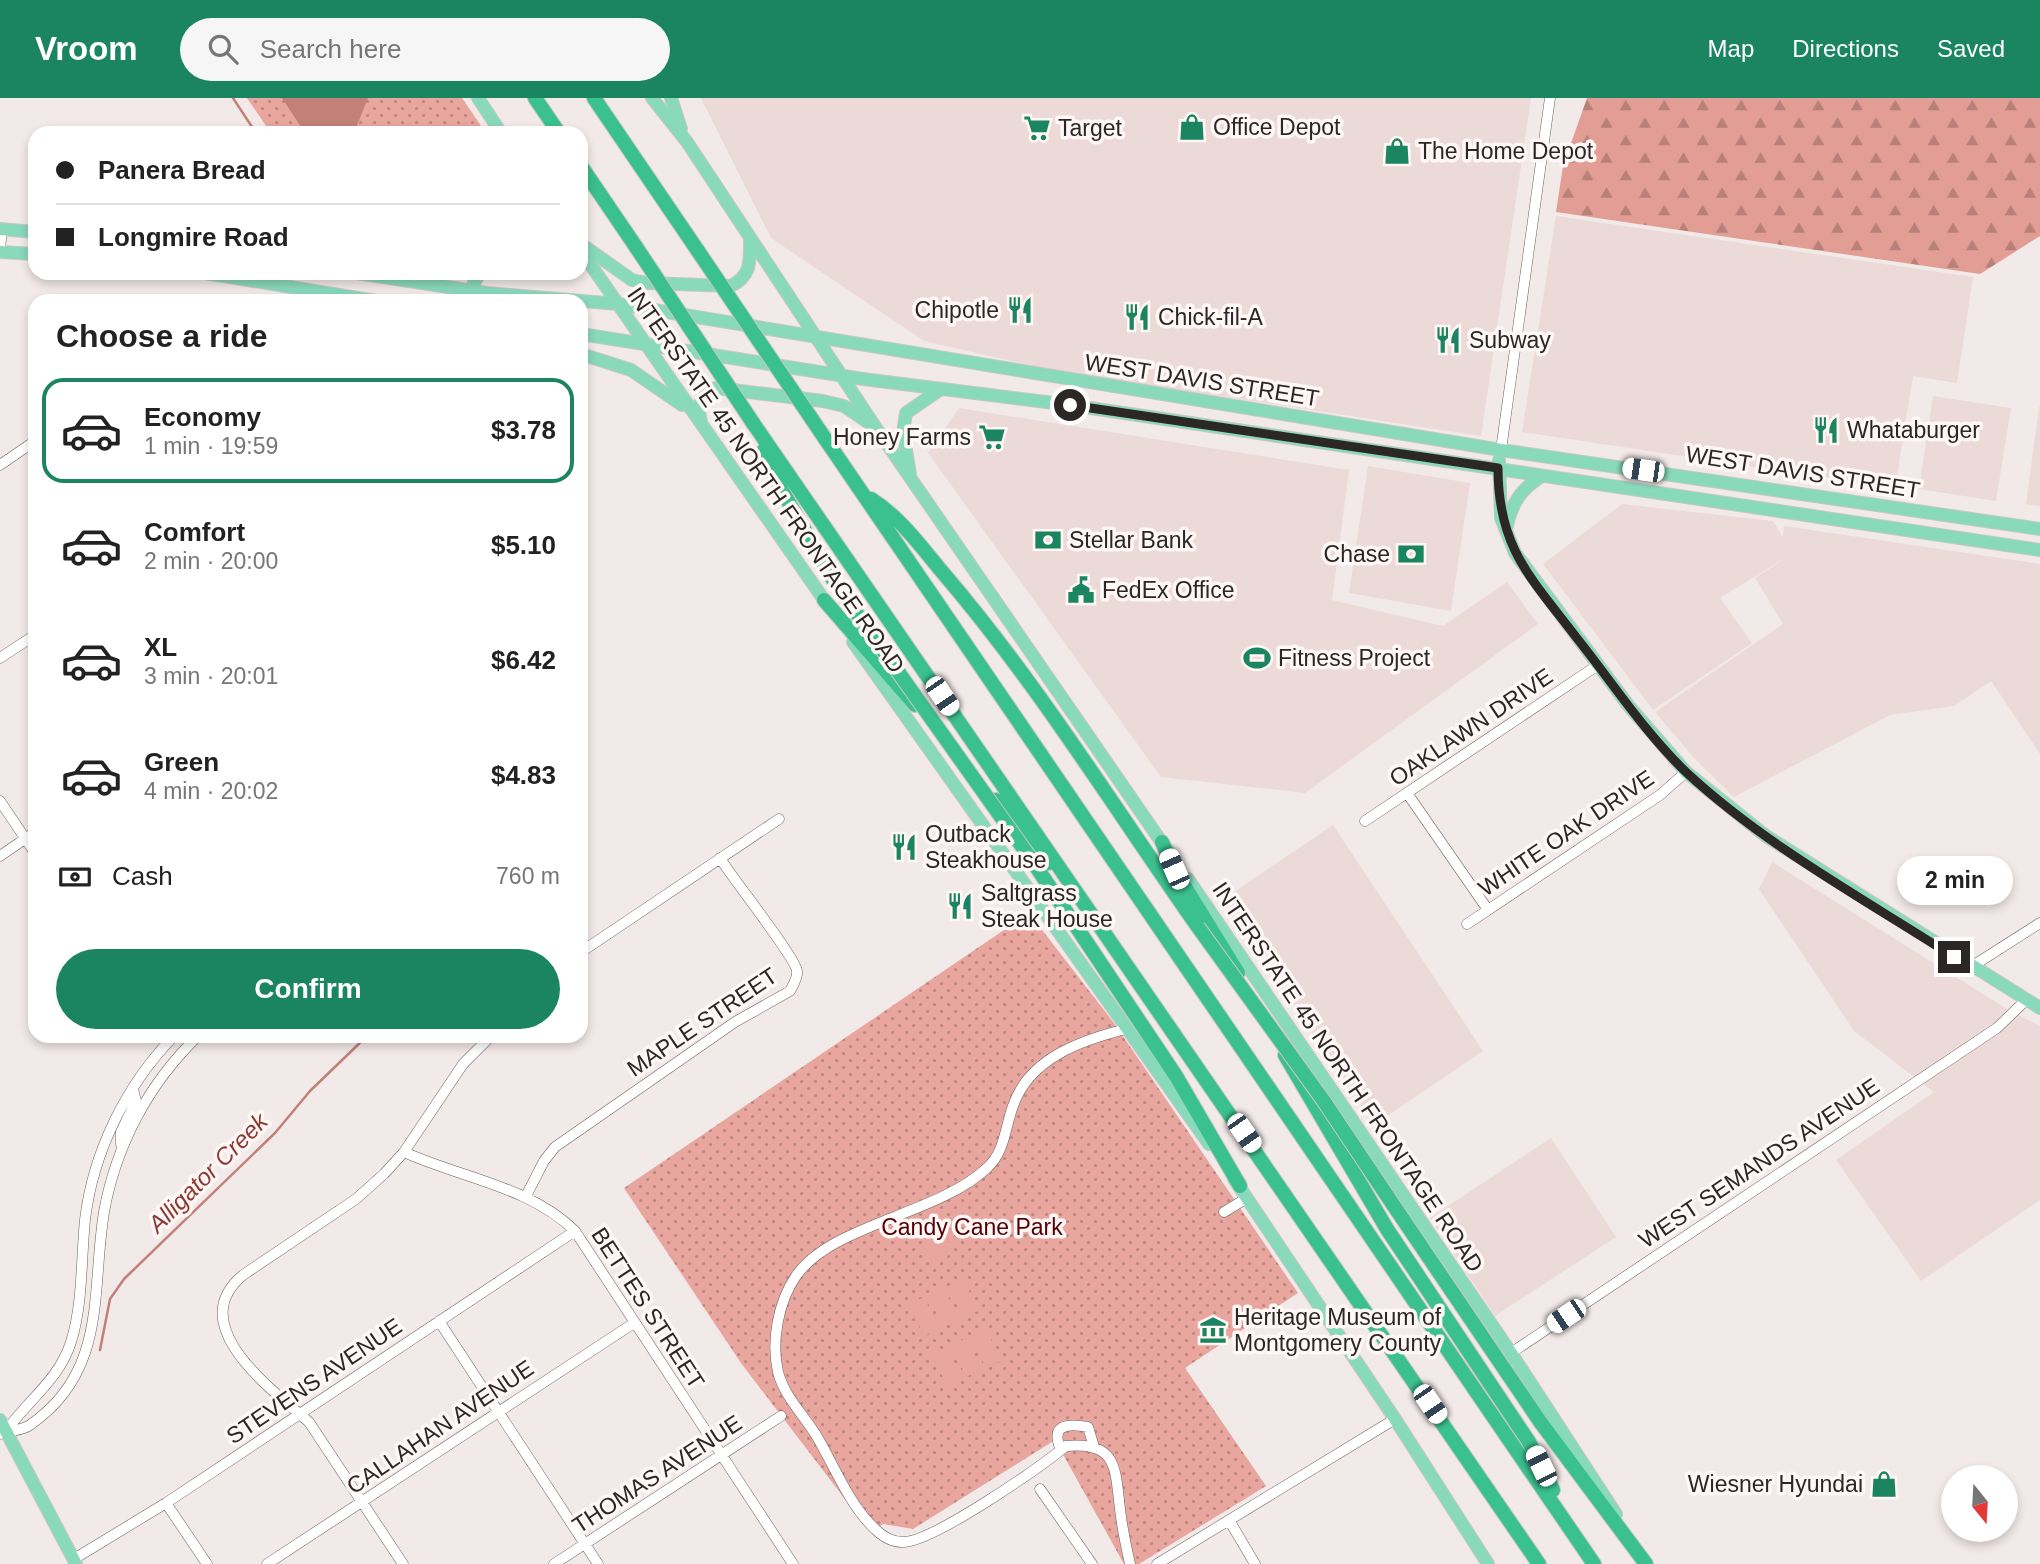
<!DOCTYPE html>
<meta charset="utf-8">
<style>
:root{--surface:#fff;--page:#f6f6f6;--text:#222;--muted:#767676;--line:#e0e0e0;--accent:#1b8460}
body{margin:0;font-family:Arial,sans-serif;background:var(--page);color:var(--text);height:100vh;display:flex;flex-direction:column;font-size:26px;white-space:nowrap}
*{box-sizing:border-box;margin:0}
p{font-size:23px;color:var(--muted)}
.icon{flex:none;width:38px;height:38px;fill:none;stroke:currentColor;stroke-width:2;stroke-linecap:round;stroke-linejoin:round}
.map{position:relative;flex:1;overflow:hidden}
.side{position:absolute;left:28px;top:196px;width:560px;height:749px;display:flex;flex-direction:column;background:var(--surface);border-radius:21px;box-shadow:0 4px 10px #0003}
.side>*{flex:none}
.top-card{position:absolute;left:28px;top:28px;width:560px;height:154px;border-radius:21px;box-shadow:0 4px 10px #0003;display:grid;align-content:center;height:154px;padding:0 28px;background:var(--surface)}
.needle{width:46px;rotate:162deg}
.fabs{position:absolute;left:1941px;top:1367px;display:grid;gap:14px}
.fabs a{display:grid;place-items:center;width:77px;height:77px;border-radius:50%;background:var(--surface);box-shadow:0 4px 10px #0003;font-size:35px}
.end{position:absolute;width:32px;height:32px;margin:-16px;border:9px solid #2b2727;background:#fff;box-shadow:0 0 0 4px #fff}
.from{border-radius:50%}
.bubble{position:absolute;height:49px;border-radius:24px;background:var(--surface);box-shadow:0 4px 10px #0003;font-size:23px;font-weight:700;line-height:49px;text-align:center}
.car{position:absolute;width:21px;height:42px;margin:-21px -10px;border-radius:9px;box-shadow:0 0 5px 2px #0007;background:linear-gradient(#fff 24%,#345 0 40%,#fff 0 76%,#345 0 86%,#fff 0)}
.top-card b{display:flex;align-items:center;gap:24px;height:66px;font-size:26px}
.top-card b+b{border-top:2px solid var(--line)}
.top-card i{width:18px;height:18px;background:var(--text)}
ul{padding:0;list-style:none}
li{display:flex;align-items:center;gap:21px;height:105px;margin:0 14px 10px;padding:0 14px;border:4px solid transparent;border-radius:21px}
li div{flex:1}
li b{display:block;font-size:26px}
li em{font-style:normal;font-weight:700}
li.selected{border-color:var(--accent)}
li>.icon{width:63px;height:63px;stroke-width:1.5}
h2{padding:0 28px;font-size:32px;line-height:84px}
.pay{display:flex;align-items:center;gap:18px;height:77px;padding:0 28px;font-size:26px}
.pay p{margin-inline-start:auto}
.button{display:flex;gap:14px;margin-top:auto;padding:14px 28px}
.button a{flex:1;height:80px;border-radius:42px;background:var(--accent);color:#fff;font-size:28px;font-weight:700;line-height:80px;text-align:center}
header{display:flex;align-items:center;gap:42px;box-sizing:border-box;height:98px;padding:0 35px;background:var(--accent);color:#fff}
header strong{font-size:33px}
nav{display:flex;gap:38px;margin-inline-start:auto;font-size:24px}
.search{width:490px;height:63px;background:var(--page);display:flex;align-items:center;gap:18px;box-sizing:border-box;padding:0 24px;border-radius:38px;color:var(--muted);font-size:26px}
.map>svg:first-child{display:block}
</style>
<header>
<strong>Vroom</strong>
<div class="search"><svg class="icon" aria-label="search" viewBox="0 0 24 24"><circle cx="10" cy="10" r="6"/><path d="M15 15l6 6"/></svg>Search here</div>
<nav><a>Map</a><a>Directions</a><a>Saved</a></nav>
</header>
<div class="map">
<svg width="2040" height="1466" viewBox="0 0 2040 1466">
<defs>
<pattern id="forest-firs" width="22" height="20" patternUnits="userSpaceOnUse" patternTransform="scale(1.75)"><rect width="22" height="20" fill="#e29d94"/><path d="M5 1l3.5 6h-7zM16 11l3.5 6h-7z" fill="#b78079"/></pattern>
<pattern id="park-dots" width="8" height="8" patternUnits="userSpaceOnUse" patternTransform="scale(1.75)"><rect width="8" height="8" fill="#e8a69e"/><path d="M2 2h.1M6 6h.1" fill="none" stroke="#bc8781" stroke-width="1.8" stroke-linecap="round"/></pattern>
</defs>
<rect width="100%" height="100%" fill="#f2eae8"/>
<!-- built -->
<path fill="#ecdad8" d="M701,0H1531L1481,338L1055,273L924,243L771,140Z
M1556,118L1973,179L1957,285L1913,278L1895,390L1522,334Z
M1933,298L2011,310L1996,403L1919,391Z
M2039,309H2040V408L2026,406Z
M959,310L1349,372L1332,502L1443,528L1507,484L1538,526L1305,695L1161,679L928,355Z
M1368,368L1470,385L1451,513L1349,495Z
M1622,406L1773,423L1783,439L1784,428L2040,466V656L1991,583L1954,608L1890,617L1734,699L1694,660L1655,614L1783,526L1755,480L1793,455L1720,500L1752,545L1653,612L1543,466Z
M1333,727L1483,953L1374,1027L1222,802Z
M1772,764L2007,911L2040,928V1102L1921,1183L1836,1062L1934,994L1854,933L1759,791Z
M1551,1040L1616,1139L1495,1218L1430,1120Z"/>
<!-- forest -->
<path fill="url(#forest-firs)" d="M1587,0H2040V138L1980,176L1556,114L1563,68Z"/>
<!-- park -->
<path fill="url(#park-dots)" d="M247,0H462L486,35H271Z
M1029,815L1114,925L1298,1195L1185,1270L1266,1388L1139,1466H1124L1055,1342L913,1431L883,1426L870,1434L741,1265L624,1090Z"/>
<!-- pitch -->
<path fill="#e8a69e" d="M936,1117L955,1154L933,1166L914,1129Z
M964,1181L978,1213L963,1220L948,1188Z
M944,1190L959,1222L943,1229L928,1197Z
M924,1199L939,1231L924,1238L909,1206Z
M986,1231L1001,1263L986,1270L971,1238Z
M967,1240L981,1272L966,1279L951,1247Z
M947,1249L962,1281L947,1288L932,1256Z"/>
<!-- water -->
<path fill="#c28078" d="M282,0H368L354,35H305Z"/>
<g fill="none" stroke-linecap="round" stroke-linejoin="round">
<!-- stream -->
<path stroke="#c28078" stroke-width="2.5" d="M233,0L256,35
M100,1252L110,1201L124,1181L275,1035L310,993L367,938"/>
<defs>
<path id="minor" d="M0,151L2,131
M464,203L470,192
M1501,352L1550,0
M0,367L35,343
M0,560L35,537
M1407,695L1488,812
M0,703L35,755
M1365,723L1598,567
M0,758L35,734
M1467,826L1660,697L1686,674
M581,854L779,721
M1971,869L2040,825
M1126,931C1082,942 1029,960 1013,1008C1005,1029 1005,1054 987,1070C937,1117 832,1126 796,1178C778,1204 771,1244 778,1274C784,1298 803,1316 816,1337C834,1367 849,1407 875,1431C883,1439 892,1444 903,1444C933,1444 1039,1370 1066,1348C1118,1343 1115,1371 1120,1411C1122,1430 1126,1448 1130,1466
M121,1046V1034L136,1003L133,991
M404,1054C461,1080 529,1088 575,1133L793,1466
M526,1098L544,1063L555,1049L735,924L790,893C793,887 798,880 797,873C796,860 732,780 720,760
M1224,1114L1247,1100
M439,1223L598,1466
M1511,1255L1997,930L2025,903
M6,1333C28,1302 59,1282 71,1244C83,1206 81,1161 85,1122C93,1054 126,987 174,938
M0,1336C9,1332 22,1333 30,1327C108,1273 91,1194 104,1114C116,1047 149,985 198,938
M1061,1352C1050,1327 1066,1325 1088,1329L1094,1349
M1040,1391L1092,1466
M166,1405L207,1466
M1229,1422L1255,1466
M74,1461L166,1405L575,1133
M267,1466L634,1225
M403,1466L309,1324C271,1291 183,1227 243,1177L356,1101L384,1076L404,1054L463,966L491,938
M554,1466L781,1318
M1157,1466L1395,1321"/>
<path id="major" d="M478,0L501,35
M652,0L687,44L876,330L1167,752
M671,0L681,31
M0,131L35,134
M581,146L632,182L647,185L731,188C751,178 750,164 750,143
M581,153L829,509
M0,154L35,156
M205,175L376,203
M357,175L487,195L618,206L1501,352L2040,431
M470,192L480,175
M581,236L863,281L1070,307L2040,452
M581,256L631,272L682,307
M701,324L698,308L705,298L716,290L823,303L844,308L869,325
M1499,362L1501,420L1515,455L1628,607L1686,674L1766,738L2040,910
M910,376L903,335L906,315L938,293
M1506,432C1511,407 1520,391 1542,378
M853,544L1209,1046
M1188,781L1511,1255L1616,1416
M1234,1081L1395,1321L1488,1466
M0,1322L76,1466"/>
<path id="highway" d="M535,0L559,35
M594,0L698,153
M581,68L636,149
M753,325L1539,1466
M824,339L1594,1466
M764,352L780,389L835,485
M871,401C901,420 921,449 944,476C1038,586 1115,711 1198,829
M824,502L915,607
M996,702L1048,765
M1162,744L1174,771L1238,875
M1031,761L1176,978L1240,1088
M1285,957L1387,1131L1529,1344L1553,1392
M1394,1108L1541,1325L1646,1466"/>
</defs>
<!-- minor casing -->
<use href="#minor" stroke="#696261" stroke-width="11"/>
<!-- major casing -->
<use href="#major" stroke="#c8c7c7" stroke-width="14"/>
<!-- highway casing -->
<use href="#highway" stroke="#c8c7c7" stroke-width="16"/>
<!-- minor -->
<use href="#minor" stroke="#fff" stroke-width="10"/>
<!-- major -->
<use href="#major" stroke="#89d9bc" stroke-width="12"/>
<!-- highway -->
<use href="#highway" stroke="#3bc08f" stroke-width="14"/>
<defs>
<path id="highway-bridge" d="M636,149L753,325
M698,153L824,339
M835,485L1031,761
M1198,829L1323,1002L1394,1108"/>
</defs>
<!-- highway-bridge casing -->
<use href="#highway-bridge" stroke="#c8c7c7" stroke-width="16" stroke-linecap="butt"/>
<!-- highway-bridge -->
<use href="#highway-bridge" stroke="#3bc08f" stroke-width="14"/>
</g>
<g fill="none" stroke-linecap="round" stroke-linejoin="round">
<!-- route -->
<path stroke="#2b2727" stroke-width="9" d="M1070,307L1498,370C1498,450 1531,480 1576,539C1612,584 1645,635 1687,675C1766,748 1864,801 1954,859"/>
</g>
<!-- icons -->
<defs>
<symbol id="shop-bare" viewBox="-9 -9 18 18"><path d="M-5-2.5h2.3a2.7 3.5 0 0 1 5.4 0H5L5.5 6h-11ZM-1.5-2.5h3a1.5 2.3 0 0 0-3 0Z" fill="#1b8460" stroke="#fef7f6" stroke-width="2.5" paint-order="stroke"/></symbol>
<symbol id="supermarket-bare" viewBox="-9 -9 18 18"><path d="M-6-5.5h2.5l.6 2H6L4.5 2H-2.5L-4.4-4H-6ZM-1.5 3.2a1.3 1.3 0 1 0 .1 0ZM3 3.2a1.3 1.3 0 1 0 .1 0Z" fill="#1b8460" stroke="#fef7f6" stroke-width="2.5" paint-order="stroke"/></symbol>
<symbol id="restaurant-bare" viewBox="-9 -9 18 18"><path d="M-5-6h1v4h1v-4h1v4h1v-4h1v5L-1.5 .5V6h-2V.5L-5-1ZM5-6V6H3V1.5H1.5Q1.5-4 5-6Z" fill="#1b8460" stroke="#fef7f6" stroke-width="2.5" paint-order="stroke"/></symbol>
<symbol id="bank-bare" viewBox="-9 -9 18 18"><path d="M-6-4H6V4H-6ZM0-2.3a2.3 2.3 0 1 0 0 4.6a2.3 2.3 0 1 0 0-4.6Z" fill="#1b8460" stroke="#fef7f6" stroke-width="2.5" paint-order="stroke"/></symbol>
<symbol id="civic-bare" viewBox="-9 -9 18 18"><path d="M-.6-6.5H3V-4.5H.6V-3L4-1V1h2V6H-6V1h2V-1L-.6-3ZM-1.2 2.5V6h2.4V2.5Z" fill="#1b8460" stroke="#fef7f6" stroke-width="2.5" paint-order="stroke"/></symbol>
<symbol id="stadium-bare" viewBox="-9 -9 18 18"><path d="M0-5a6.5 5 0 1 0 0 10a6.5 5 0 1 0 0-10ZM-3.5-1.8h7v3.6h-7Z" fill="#1b8460" stroke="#fef7f6" stroke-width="2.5" paint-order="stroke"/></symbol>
<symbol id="museum-bare" viewBox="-9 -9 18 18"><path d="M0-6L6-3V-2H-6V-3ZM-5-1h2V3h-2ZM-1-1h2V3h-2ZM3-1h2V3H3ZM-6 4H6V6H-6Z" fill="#1b8460" stroke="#fef7f6" stroke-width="2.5" paint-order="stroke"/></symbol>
</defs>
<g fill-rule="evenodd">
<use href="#shop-bare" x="1173" y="10" width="38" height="38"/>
<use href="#supermarket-bare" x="1018" y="11" width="38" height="38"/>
<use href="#shop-bare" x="1378" y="34" width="38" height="38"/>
<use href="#restaurant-bare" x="1001" y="193" width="38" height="38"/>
<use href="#restaurant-bare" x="1118" y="200" width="38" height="38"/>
<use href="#restaurant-bare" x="1429" y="223" width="38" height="38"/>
<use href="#restaurant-bare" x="1807" y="313" width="38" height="38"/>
<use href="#supermarket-bare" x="973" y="320" width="38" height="38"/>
<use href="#bank-bare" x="1029" y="423" width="38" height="38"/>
<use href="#bank-bare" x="1392" y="437" width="38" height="38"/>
<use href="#civic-bare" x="1062" y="473" width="38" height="38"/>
<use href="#stadium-bare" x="1238" y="541" width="38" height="38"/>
<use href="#restaurant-bare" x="885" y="730" width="38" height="38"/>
<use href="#restaurant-bare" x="941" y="789" width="38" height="38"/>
<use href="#museum-bare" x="1194" y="1213" width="38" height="38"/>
<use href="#shop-bare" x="1865" y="1367" width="38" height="38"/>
</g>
<g text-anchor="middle" stroke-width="7" stroke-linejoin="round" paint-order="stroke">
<!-- poi labels -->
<g font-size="23" fill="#2b2727" stroke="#fef7f6" text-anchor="start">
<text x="1213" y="37">Office Depot</text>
<text x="1058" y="38">Target</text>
<text x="1418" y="61">The Home Depot</text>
<text x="999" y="220" text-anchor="end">Chipotle</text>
<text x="1158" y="227">Chick-fil-A</text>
<text x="1469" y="250">Subway</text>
<text x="1847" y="340">Whataburger</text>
<text x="971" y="347" text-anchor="end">Honey Farms</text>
<text x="1069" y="450">Stellar Bank</text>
<text x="1390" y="464" text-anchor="end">Chase</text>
<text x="1102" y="500">FedEx Office</text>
<text x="1278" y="568">Fitness Project</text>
<text x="925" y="744">Outback<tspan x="925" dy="26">Steakhouse</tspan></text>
<text x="981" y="803">Saltgrass<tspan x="981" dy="26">Steak House</tspan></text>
<text x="1234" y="1227">Heritage Museum of<tspan x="1234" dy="26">Montgomery County</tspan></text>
<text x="1863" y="1394" text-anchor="end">Wiesner Hyundai</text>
</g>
<!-- street labels -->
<g font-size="23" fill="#2b2727" stroke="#fef7f6">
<text transform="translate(1202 282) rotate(9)" y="8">WEST DAVIS STREET</text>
<text transform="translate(1803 374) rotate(9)" y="8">WEST DAVIS STREET</text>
<text transform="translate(766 382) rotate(55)" y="8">INTERSTATE 45 NORTH FRONTAGE ROAD</text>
<text transform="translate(1471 629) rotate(-34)" y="8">OAKLAWN DRIVE</text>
<text transform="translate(1566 735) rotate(-34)" y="8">WHITE OAK DRIVE</text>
<text transform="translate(702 924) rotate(-34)" y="8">MAPLE STREET</text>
<text transform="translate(1348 979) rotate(56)" y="8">INTERSTATE 45 NORTH FRONTAGE ROAD</text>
<text transform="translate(1759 1065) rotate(-34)" y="8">WEST SEMANDS AVENUE</text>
<text transform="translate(648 1210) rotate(57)" y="8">BETTES STREET</text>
<text transform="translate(314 1283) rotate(-34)" y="8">STEVENS AVENUE</text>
<text transform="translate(440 1329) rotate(-34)" y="8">CALLAHAN AVENUE</text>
<text transform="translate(657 1376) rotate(-33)" y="8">THOMAS AVENUE</text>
</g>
<!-- park labels -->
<g font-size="23" fill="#540104" stroke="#fef7f6">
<text x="972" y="1137">Candy Cane Park</text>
</g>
<!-- water labels -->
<g font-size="24" font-style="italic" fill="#8b3932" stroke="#fef7f6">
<text transform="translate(208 1075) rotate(-45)" y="8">Alligator Creek</text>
</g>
</g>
</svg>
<div class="fabs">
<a><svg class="needle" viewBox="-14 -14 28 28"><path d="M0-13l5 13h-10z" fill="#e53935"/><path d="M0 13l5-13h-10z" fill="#767676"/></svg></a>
</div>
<i class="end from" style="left:1070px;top:307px"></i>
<i class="end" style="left:1954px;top:859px"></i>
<div class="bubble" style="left:1897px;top:758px;width:116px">2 min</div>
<i class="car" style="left:1643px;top:372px;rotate:278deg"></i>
<i class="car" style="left:942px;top:598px;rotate:146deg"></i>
<i class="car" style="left:1174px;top:771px;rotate:336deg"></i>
<i class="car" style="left:1244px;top:1035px;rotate:145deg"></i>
<i class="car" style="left:1566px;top:1218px;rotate:236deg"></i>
<i class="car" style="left:1430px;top:1306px;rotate:146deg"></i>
<i class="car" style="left:1541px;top:1368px;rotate:334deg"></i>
<div class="top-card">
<b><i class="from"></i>Panera Bread</b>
<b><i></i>Longmire Road</b>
</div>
<section class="side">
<h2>Choose a ride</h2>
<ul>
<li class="selected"><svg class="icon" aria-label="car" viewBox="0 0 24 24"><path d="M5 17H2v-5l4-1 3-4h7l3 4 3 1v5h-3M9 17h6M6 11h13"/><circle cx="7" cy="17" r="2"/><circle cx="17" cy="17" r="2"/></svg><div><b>Economy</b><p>1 min · 19:59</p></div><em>$3.78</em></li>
<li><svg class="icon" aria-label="car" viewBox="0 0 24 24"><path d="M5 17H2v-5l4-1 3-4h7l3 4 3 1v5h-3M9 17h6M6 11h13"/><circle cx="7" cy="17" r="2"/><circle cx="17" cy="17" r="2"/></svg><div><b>Comfort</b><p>2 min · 20:00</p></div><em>$5.10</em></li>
<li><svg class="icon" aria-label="car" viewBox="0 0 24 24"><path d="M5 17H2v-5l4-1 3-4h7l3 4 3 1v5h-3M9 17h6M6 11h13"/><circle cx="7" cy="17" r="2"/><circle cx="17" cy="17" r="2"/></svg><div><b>XL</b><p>3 min · 20:01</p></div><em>$6.42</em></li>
<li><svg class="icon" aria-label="car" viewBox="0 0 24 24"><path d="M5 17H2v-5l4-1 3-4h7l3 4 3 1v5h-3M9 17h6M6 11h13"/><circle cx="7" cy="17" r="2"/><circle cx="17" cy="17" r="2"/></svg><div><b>Green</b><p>4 min · 20:02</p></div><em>$4.83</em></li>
</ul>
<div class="pay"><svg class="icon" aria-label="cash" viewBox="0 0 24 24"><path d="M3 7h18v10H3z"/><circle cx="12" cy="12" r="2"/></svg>Cash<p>760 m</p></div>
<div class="button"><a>Confirm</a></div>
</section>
</div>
